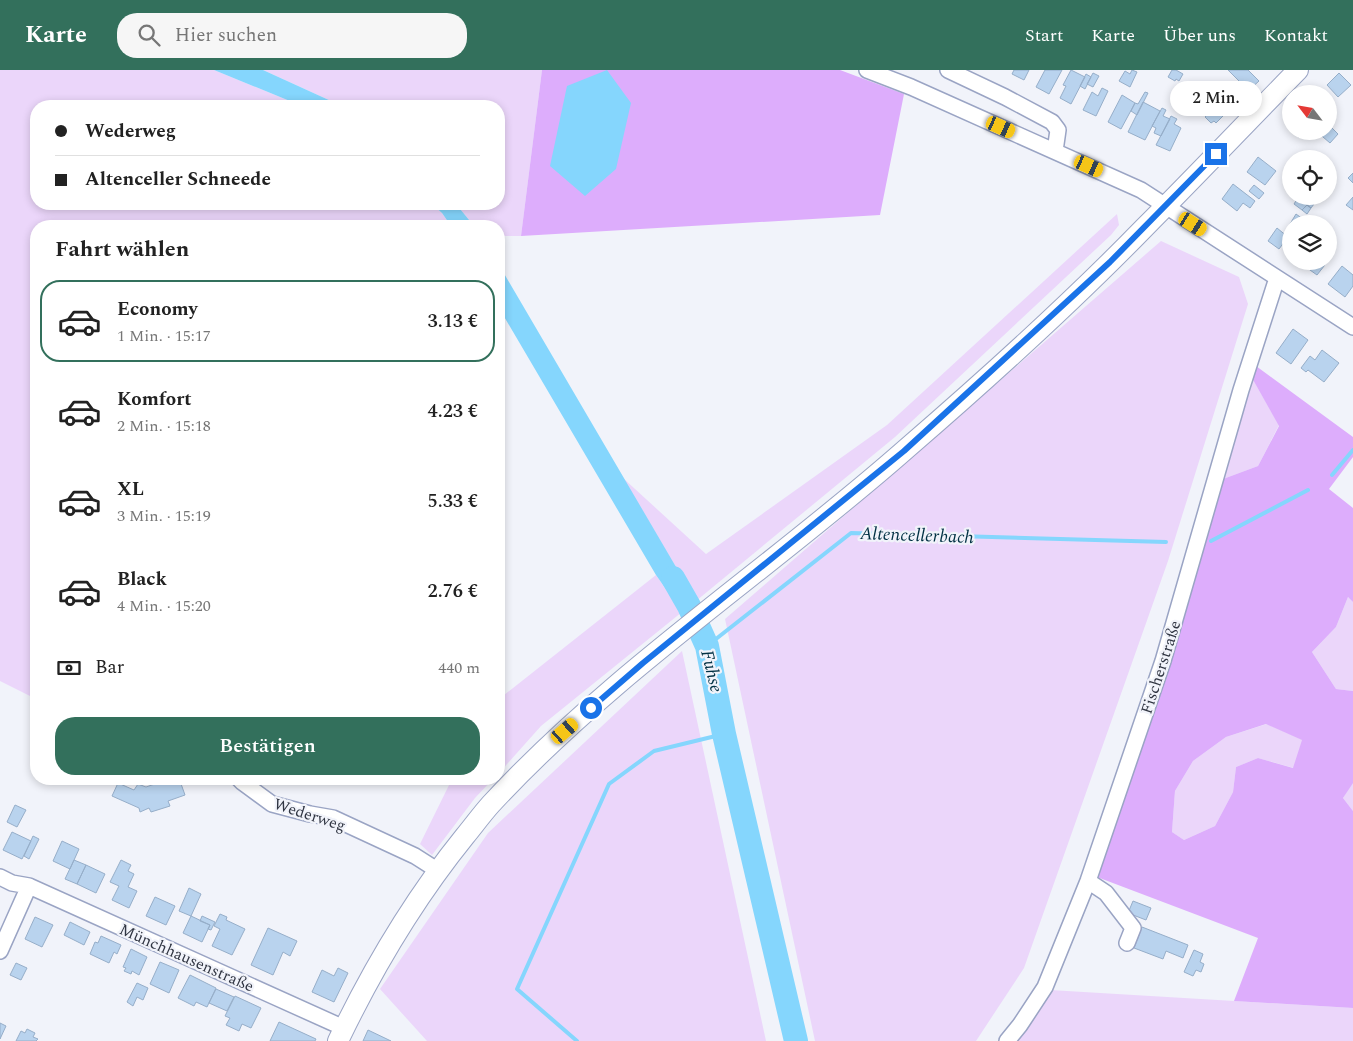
<!DOCTYPE html>
<html lang="de">
<meta charset="utf-8">
<style>
:root{--surface:#fff;--page:#f6f6f6;--text:#222;--muted:#767676;--line:#e0e0e0;--accent:#33705c}
body{margin:0;font-family:Spectral,serif;background:var(--page);color:var(--text);height:100vh;display:flex;flex-direction:column;font-size:19px;white-space:nowrap}
*{box-sizing:border-box;margin:0}
p{font-size:16px;color:var(--muted)}
.icon{flex:none;width:28px;height:28px;fill:none;stroke:currentColor;stroke-width:2;stroke-linecap:round;stroke-linejoin:round}
.map{position:relative;flex:1;overflow:hidden}
.panel{position:absolute;left:30px;top:150px;width:475px;height:565px;display:flex;flex-direction:column;background:var(--surface);border-radius:20px;box-shadow:0 2px 8px #0003}
.panel>*{flex:none}
.hud{position:absolute;left:30px;top:30px;width:475px;height:110px;border-radius:20px;box-shadow:0 2px 8px #0003;display:grid;align-content:center;height:110px;padding:0 25px;background:var(--surface)}
.needle{width:32px;rotate:301deg}
.fabs{position:absolute;left:1282px;top:15px;display:grid;gap:10px}
.fabs a{display:grid;place-items:center;width:55px;height:55px;border-radius:50%;background:var(--surface);box-shadow:0 2px 8px #0003;font-size:25px}
.end{position:absolute;width:22px;height:22px;margin:-11px;border:6px solid #1a73e8;background:#fff;box-shadow:0 0 0 2px #fff}
.from{border-radius:50%}
.bubble{position:absolute;height:35px;border-radius:18px;background:var(--surface);box-shadow:0 2px 8px #0003;font-size:16px;font-weight:600;line-height:35px;text-align:center}
.car{position:absolute;width:15px;height:30px;margin:-15px -8px;border-radius:6px;box-shadow:0 0 4px 1px #0007;background:linear-gradient(#f5c518 24%,#345 0 40%,#f5c518 0 76%,#345 0 86%,#f5c518 0)}
.hud b{display:flex;align-items:center;gap:18px;height:48px;font-size:19px}
.hud b+b{border-top:1px solid var(--line)}
.hud i{width:12px;height:12px;background:var(--text)}
ul{padding:0;list-style:none}
li{display:flex;align-items:center;gap:15px;height:82px;margin:0 10px 8px;padding:0 15px;border:2px solid transparent;border-radius:20px}
li div{flex:1}
li b{display:block;font-size:19px}
li em{font-style:normal;font-weight:600}
li.active{border-color:var(--accent)}
li>.icon{width:45px;height:45px;stroke-width:1.5}
h2{padding:0 25px;font-size:22px;line-height:60px}
.pay{display:flex;align-items:center;gap:12px;height:55px;padding:0 25px;font-size:19px}
.pay p{margin-inline-start:auto}
.button{display:flex;gap:10px;margin-top:auto;padding:10px 25px}
.button a{flex:1;height:58px;border-radius:20px;background:var(--accent);color:#fff;font-size:20px;font-weight:600;line-height:58px;text-align:center}
header{display:flex;align-items:center;gap:30px;box-sizing:border-box;height:70px;padding:0 25px;background:var(--accent);color:#fff}
header strong{font-size:24px}
nav{display:flex;gap:28px;margin-inline-start:auto;font-size:18px}
.search{width:350px;height:45px;background:var(--page);display:flex;align-items:center;gap:12px;box-sizing:border-box;padding:0 18px;border-radius:20px;color:var(--muted);font-size:19px}
.map>svg:first-child{display:block}
</style>
<header>
<strong>Karte</strong>
<div class="search"><svg class="icon" aria-label="search" viewBox="0 0 24 24"><circle cx="10" cy="10" r="6"/><path d="M15 15l6 6"/></svg>Hier suchen</div>
<nav><a>Start</a><a>Karte</a><a>Über uns</a><a>Kontakt</a></nav>
</header>
<div class="map">
<svg width="1353" height="971" viewBox="0 0 1353 971">
<rect width="100%" height="100%" fill="#f1f3fa"/>
<!-- green -->
<path fill="#ebd6fa" d="M0,0H214L302,36H36V134H432L442,143L451,156H36V629L0,611Z
M263,0H542L521,166H499V156H474L456,134H499V36H342Z
M1117,144L1119,155L1111,165L895,367L696,531L623,408L706,484L887,355Z
M1161,171L1239,207L1248,234L1168,491L1024,898L976,971H815L725,549Z
M1252,308L1279,355L1258,396L1223,409Z
M656,505L682,542L541,656L499,703V629Z
M1348,527L1353,532V621L1336,619L1312,582L1336,557Z
M682,581L766,971H427L380,919L488,763Z
M1267,654L1303,670L1294,698L1258,688L1236,697L1233,722L1215,756L1184,770L1172,762L1175,721L1193,691L1226,667Z
M452,709H493L475,728L432,785L420,774Z
M1352,713H1353V741L1343,728Z
M1050,920L1353,938V971H1014Z"/>
<!-- forest -->
<path fill="#ddadfc" fill-rule="evenodd" d="M542,0H840L904,24L880,145L521,166Z
M1256,296L1353,367V387L1329,419L1353,438V532L1348,527L1336,557L1312,582L1336,619L1353,621V713L1343,728L1353,741V938L1234,931L1258,868L1097,807L1170,596L1223,409L1258,396L1279,356L1252,308ZM1266,654L1302,670L1293,698L1258,688L1236,697L1233,722L1215,756L1184,770L1172,762L1175,721L1193,691L1226,667Z"/>
<!-- water -->
<path fill="#85d6fd" d="M214,0H263L342,36H302Z
M607,0L631,33L616,99L585,126L550,96L567,16Z
M432,134H456L474,156H451L442,143Z
M499,195L696,531L682,542L656,505L499,238Z"/>
<g fill="none" stroke-linecap="round" stroke-linejoin="round">
<!-- stream -->
<path stroke="#85d6fd" stroke-width="4" d="M1332,405L1353,380
M1211,471L1308,420
M707,576L851,463L1166,472
M577,971L517,919L609,714L654,681L724,664"/>
<!-- river -->
<path stroke="#85d6fd" stroke-width="24" d="M673,508L689,536L707,576L724,664L796,971"/>
</g>
<!-- building -->
<path fill="#b9d3ee" stroke="#96aec9" d="M1014,0H1029L1024,10L1012,4Z
M1045,0H1062L1049,24L1036,17Z
M1071,0L1085,7L1071,34L1060,28L1066,16L1063,15Z
M1132,0L1137,2L1130,17L1119,11L1125,1L1130,4Z
M1172,0H1176L1183,4L1179,11L1176,9L1175,11L1168,7Z
M1228,0H1248L1259,11L1248,21L1245,18L1243,20L1239,16L1241,13Z
M1093,3L1099,6L1093,17L1087,14Z
M1339,3L1351,15L1338,27L1327,15Z
M1086,4L1091,7L1085,19L1080,16Z
M1207,16L1219,27L1214,32L1204,23Z
M1102,18L1108,21L1096,46L1083,40L1092,22L1098,26Z
M1145,22L1148,23L1137,45L1131,41L1135,33L1138,34Z
M1122,25L1135,33L1121,59L1108,52Z
M1329,30L1336,37L1329,45Z
M1213,31L1225,44L1216,53L1214,51L1211,53L1205,47L1208,44L1204,40Z
M1143,32L1160,41L1145,70L1128,62Z
M1162,38L1166,40L1163,46L1170,49L1161,66L1154,63L1156,58L1152,56Z
M1171,46L1177,49L1174,54L1181,58L1170,81L1156,75Z
M1329,55L1338,64L1330,73L1316,61H1329Z
M1292,61H1306L1299,68Z
M1258,87L1276,101L1265,115L1247,102Z
M1353,103V113L1348,108Z
M1233,114L1255,131L1250,138L1243,133L1237,141L1222,129Z
M1254,115L1264,123L1259,129L1249,121Z
M1299,126H1313V127L1317,130L1311,138L1307,135L1302,140L1294,134Z
M1353,127V140L1346,135Z
M1307,135L1311,138L1307,144L1302,140Z
M1296,144L1307,152L1306,154H1290Z
M1277,158L1288,167L1279,179L1268,171Z
M1306,191H1328L1317,205L1303,195Z
M1342,196L1353,205V216L1345,227L1328,214Z
M1293,259L1308,270L1291,294L1276,283Z
M1322,280L1339,293L1324,312L1308,300L1306,302L1301,298L1310,286L1315,290Z
M166,710L174,713L180,711L185,725L168,731L170,736L151,742L149,738L140,742L139,738L112,726L118,713L134,720L138,714L146,717Z
M15,735L26,740L17,757L7,752Z
M12,762L31,771L22,789L3,780Z
M33,766L39,769L29,789L24,786Z
M62,771L79,779L70,799L53,791Z
M74,790L86,795L77,814L65,809Z
M121,790L131,795L128,801L134,804L128,817L137,821L129,838L112,830L119,816L110,812Z
M86,795L105,804L96,823L77,814Z
M189,818L201,824L191,846L179,841Z
M155,827L175,836L166,855L146,846Z
M1133,831L1151,838L1146,850L1128,843Z
M220,844L227,847L226,850L245,859L232,885L212,876L220,859L214,856Z
M191,846L210,855L202,872L183,863Z
M202,846L215,852L211,860L208,859L210,855L200,851Z
M35,847L53,855L42,877L25,869Z
M70,852L90,862L84,875L64,865Z
M1142,857L1188,875L1183,888L1166,881L1163,889L1134,878Z
M268,858L297,871L290,886L283,882L273,905L251,895Z
M101,866L121,875L117,884L114,882L109,893L90,884L95,872L98,873Z
M131,879L147,887L139,905L132,901L131,904L124,901L126,898L123,897Z
M1194,880L1203,884L1200,892L1204,894L1201,902L1196,900L1193,906L1184,902Z
M160,892L179,900L169,923L150,914Z
M16,893L27,898L21,910L10,905Z
M338,898L348,903L334,932L312,922L322,900L334,906Z
M190,905L216,918L207,937L196,932L194,936L178,928Z
M137,913L148,918L143,930L137,927L133,936L127,932Z
M216,919L234,927L227,941L209,933Z
M235,926L261,938L251,958L242,954L239,961L226,955L230,948L225,946Z
M279,952L316,969L315,971H270Z
M0,953L6,956L0,969Z
M27,959L35,963L33,967L38,969L36,971H16L21,961L25,963Z
M368,960L391,971H363Z"/>
<g fill="none" stroke-linecap="round" stroke-linejoin="round">
<defs>
<path id="minor" d="M867,0L911,17L1141,120L1353,257
M948,0L1005,27L1052,52L1058,60L1055,81
M239,709L242,712L272,734L310,744L333,748L415,786L437,800
M0,807L12,813L29,816
M1088,811L1106,823L1133,858L1127,873
M0,881L29,816L344,958
M1007,971L1020,955L1045,917L1088,811L1163,591L1241,320L1277,208"/>
<path id="major" d="M338,971C373,898 414,829 465,766C474,755 482,744 491,734C614,601 770,499 906,379C987,309 1069,235 1144,158C1196,106 1247,52 1298,0"/>
</defs>
<!-- minor casing -->
<use href="#minor" stroke="#9aa4c4" stroke-width="18"/>
<!-- major casing -->
<use href="#major" stroke="#9aa4c4" stroke-width="22"/>
<!-- minor -->
<use href="#minor" stroke="#fff" stroke-width="15"/>
<!-- major -->
<use href="#major" stroke="#fff" stroke-width="20"/>
</g>
<g fill="none" stroke-linecap="round" stroke-linejoin="round">
<!-- route -->
<path stroke="#1a73e8" stroke-width="6" d="M591,638L643,593L904,381L1110,192L1216,84"/>
</g>
<g text-anchor="middle" stroke-width="4.5" stroke-linejoin="round" paint-order="stroke">
<!-- street labels -->
<g font-size="16" fill="#303542" stroke="#f1f3fa">
<text transform="translate(1160 597) rotate(-72)" y="6">Fischerstraße</text>
<text transform="translate(310 744) rotate(18)" y="6">Wederweg</text>
<text transform="translate(187 887) rotate(24)" y="6">Münchhausenstraße</text>
</g>
<!-- water labels -->
<g font-size="18" font-style="italic" fill="#003043" stroke="#f1f3fa">
<text transform="translate(917 465) rotate(2)" y="6">Altencellerbach</text>
<text transform="translate(712 601) rotate(76)" y="6">Fuhse</text>
</g>
</g>
</svg>
<div class="fabs">
<a><svg class="needle" viewBox="-14 -14 28 28"><path d="M0-13l5 13h-10z" fill="#e53935"/><path d="M0 13l5-13h-10z" fill="#767676"/></svg></a>
<a><svg class="icon" aria-label="locate" viewBox="0 0 24 24"><circle cx="12" cy="12" r="6"/><path d="M12 2v4M12 18v4M2 12h4M18 12h4"/></svg></a>
<a><svg class="icon" aria-label="layers" viewBox="0 0 24 24"><path d="M12 4l9 5-9 5-9-5zM3 14l9 5 9-5"/></svg></a>
</div>
<i class="end from" style="left:591px;top:638px"></i>
<i class="end" style="left:1216px;top:84px"></i>
<div class="bubble" style="left:1170px;top:11px;width:92px">2 Min.</div>
<i class="car" style="left:1001px;top:57px;rotate:114deg"></i>
<i class="car" style="left:1089px;top:96px;rotate:114deg"></i>
<i class="car" style="left:1193px;top:154px;rotate:122deg"></i>
<i class="car" style="left:565px;top:661px;rotate:49deg"></i>
<div class="hud">
<b><i class="from"></i>Wederweg</b>
<b><i></i>Altenceller Schneede</b>
</div>
<section class="panel">
<h2>Fahrt wählen</h2>
<ul>
<li class="active"><svg class="icon" aria-label="car" viewBox="0 0 24 24"><path d="M5 17H2v-5l4-1 3-4h7l3 4 3 1v5h-3M9 17h6M6 11h13"/><circle cx="7" cy="17" r="2"/><circle cx="17" cy="17" r="2"/></svg><div><b>Economy</b><p>1 Min. · 15:17</p></div><em>3.13 €</em></li>
<li><svg class="icon" aria-label="car" viewBox="0 0 24 24"><path d="M5 17H2v-5l4-1 3-4h7l3 4 3 1v5h-3M9 17h6M6 11h13"/><circle cx="7" cy="17" r="2"/><circle cx="17" cy="17" r="2"/></svg><div><b>Komfort</b><p>2 Min. · 15:18</p></div><em>4.23 €</em></li>
<li><svg class="icon" aria-label="car" viewBox="0 0 24 24"><path d="M5 17H2v-5l4-1 3-4h7l3 4 3 1v5h-3M9 17h6M6 11h13"/><circle cx="7" cy="17" r="2"/><circle cx="17" cy="17" r="2"/></svg><div><b>XL</b><p>3 Min. · 15:19</p></div><em>5.33 €</em></li>
<li><svg class="icon" aria-label="car" viewBox="0 0 24 24"><path d="M5 17H2v-5l4-1 3-4h7l3 4 3 1v5h-3M9 17h6M6 11h13"/><circle cx="7" cy="17" r="2"/><circle cx="17" cy="17" r="2"/></svg><div><b>Black</b><p>4 Min. · 15:20</p></div><em>2.76 €</em></li>
</ul>
<div class="pay"><svg class="icon" aria-label="cash" viewBox="0 0 24 24"><path d="M3 7h18v10H3z"/><circle cx="12" cy="12" r="2"/></svg>Bar<p>440 m</p></div>
<div class="button"><a>Bestätigen</a></div>
</section>
</div>
